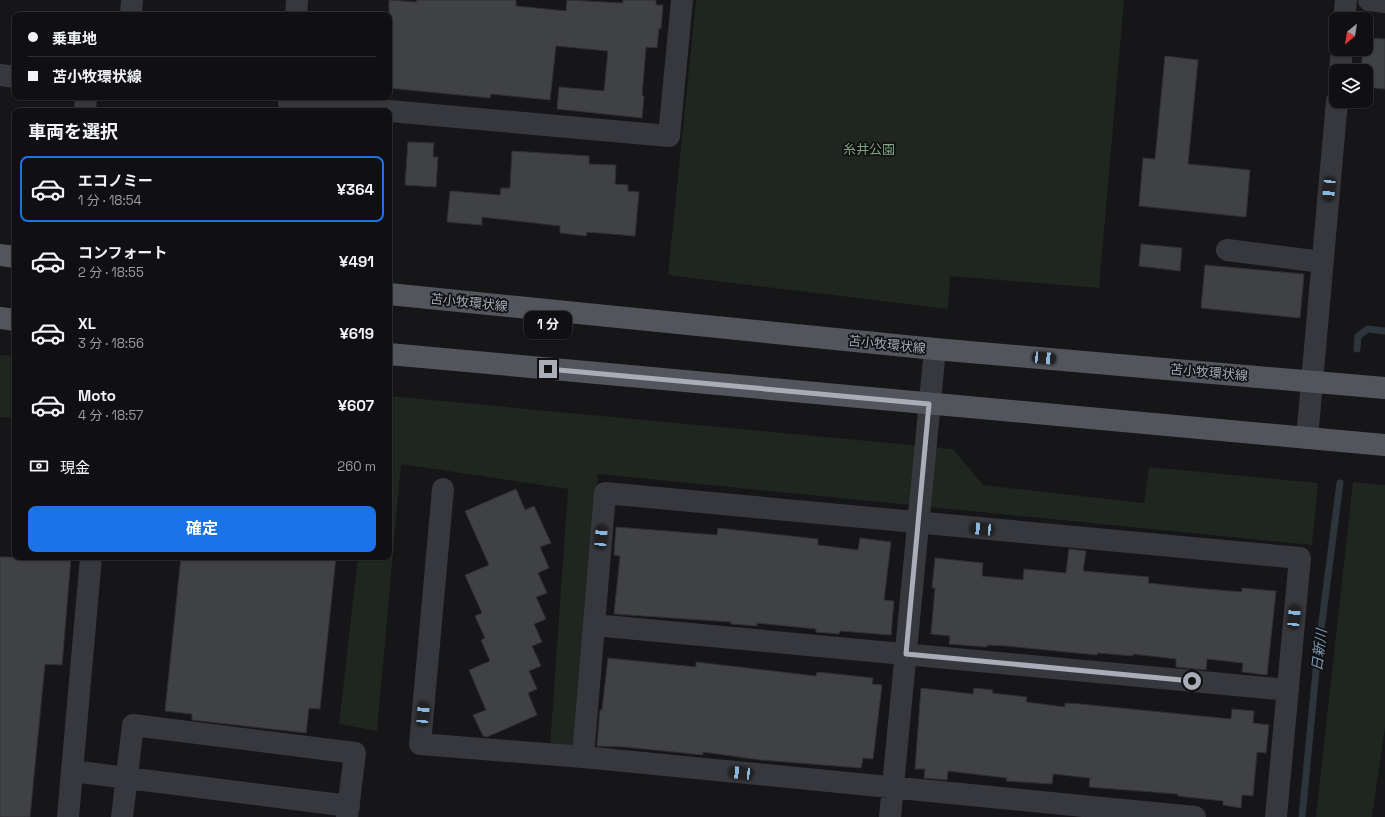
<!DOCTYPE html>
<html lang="ja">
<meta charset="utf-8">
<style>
:root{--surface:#101012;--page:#1e1e20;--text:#f1f3f6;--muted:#9c9d9f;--line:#303032;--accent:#1a73e8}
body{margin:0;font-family:"Space Grotesk","Noto Sans JP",sans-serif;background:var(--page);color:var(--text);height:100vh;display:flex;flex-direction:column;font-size:15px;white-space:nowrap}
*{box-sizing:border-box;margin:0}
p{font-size:13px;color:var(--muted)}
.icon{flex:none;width:22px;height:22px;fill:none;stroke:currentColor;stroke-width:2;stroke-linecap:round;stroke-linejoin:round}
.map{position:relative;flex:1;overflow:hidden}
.sheet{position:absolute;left:12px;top:108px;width:380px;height:452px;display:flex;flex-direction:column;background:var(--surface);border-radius:8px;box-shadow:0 1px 3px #0004,0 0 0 1px var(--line)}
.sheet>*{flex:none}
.banner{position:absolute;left:12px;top:12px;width:380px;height:88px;border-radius:8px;box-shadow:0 1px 3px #0004,0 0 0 1px var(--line);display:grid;align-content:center;height:88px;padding:0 16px;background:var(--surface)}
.needle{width:26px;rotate:210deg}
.fabs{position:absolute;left:1329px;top:12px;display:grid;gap:8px}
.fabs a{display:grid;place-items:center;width:44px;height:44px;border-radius:8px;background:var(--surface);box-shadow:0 1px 3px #0004,0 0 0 1px var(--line);font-size:20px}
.end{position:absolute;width:18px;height:18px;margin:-9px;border:5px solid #a8adb8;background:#111;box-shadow:0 0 0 2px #111}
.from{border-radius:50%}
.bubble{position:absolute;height:28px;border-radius:8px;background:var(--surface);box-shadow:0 1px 3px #0004,0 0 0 1px var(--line);font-size:13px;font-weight:700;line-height:28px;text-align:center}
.car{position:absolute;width:12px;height:24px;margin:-12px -6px;border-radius:5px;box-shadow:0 0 3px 1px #0007;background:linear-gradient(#222 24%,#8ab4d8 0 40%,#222 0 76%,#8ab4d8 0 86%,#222 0)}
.banner b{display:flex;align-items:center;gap:14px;height:38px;font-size:15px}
.banner b+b{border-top:1px solid var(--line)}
.banner i{width:10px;height:10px;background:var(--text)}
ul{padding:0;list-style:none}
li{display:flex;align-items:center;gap:12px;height:66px;margin:0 8px 6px;padding:0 8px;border:2px solid transparent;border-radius:8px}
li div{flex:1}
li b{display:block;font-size:15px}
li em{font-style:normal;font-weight:700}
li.on{border-color:var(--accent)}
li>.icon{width:36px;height:36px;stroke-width:1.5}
h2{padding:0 16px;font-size:18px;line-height:48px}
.pay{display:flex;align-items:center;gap:10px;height:44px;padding:0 16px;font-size:15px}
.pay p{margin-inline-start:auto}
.cta{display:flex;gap:8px;margin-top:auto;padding:8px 16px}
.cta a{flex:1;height:46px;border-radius:8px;background:var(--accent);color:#fff;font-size:16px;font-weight:700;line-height:46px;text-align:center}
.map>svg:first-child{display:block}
</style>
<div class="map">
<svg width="1385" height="817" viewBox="0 0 1385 817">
<rect width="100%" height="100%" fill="#161618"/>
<!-- green -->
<path fill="#1e261f" d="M696,0H1124L1099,288L950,276L948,309L668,275Z
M0,355L15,356V418L0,417Z
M389,396L953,449L983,485L1144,503L1149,467L1318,483L1312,545L598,474L579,747H550L568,489L401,464L377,731L339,724L358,557H389Z
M1353,482L1385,485V727L1372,817H1316Z"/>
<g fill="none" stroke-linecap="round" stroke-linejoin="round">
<!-- stream -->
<path stroke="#2c353c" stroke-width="7" d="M1357,349L1358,336L1368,329L1385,331
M1302,817L1317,660L1340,483"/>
</g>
<!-- building -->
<path fill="#404145" stroke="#303034" d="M389,0L416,2L417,0H516V6L566,11L567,0L623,3V0H656V5H663L661,29L659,28L657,48L646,47L642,96H644L642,118L557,109L559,87L604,91L608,51L556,46L550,100L491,94L490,98L389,88Z
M1366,38L1385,39V89L1366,87V71H1361L1363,49H1366Z
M1165,56L1198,60L1188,164L1250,170L1246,217L1139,206L1143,158L1155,159Z
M408,142L434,143L433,157H438L436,187L405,185Z
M512,151L589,156V164L616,165L615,184L628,185V191L639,192L635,236L587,232L586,236L560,233V226L482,217V225L447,222L450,191L500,195L501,188H510Z
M1141,244L1182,248L1180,271L1139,266Z
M1205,265L1304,274L1300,318L1201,308Z
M516,489L525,510L534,506L551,543L540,547L549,568L538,573L547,593L536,597L546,619L534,624L542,642L532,646L541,666L529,671L537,689L528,693L537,715L487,737L483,736L473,715L486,710L469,670L490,661L481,640L485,638L475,616L482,613L465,575L489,565L465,511Z
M616,527L717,535L718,528L818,539V545L858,550L860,538L891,542L884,600L894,601L891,635L840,631L839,634L816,632V629L757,623V626L731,624V622L614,614L620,556L614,555Z
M1069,549L1086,551L1083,571L1149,577L1148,583L1195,588L1242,592V588L1276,591L1267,675L1242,672L1243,663L1207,659L1206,670L1176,667V659L1133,654V656L1098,653L1097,655L1006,646L987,645V647L949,644L950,636L931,634L935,588H932L935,558L983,563L982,576L1023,580L1024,569L1066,573Z
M0,557H71L62,665L45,664L30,817H0Z
M181,557H336L320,709L309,708L306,733L192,720V714L165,711Z
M608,658L696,667V662L816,676L817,672L873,678L872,684L882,685L873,759L863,758L861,768L761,760L703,752V755L625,747L597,746L600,710H602Z
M921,688L973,694L974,688L993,690L992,693L1027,697L1026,702L1065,707V703L1080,704L1231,719L1232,709L1254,711L1253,723L1269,725L1266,753L1257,752L1253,796L1242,795L1241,808L1223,805V801L1178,796V794L1089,787L1090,778L1053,774L1052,784L1006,781L1007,778L948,771L947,780L924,778L925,769H915Z"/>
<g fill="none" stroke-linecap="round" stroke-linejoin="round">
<!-- minor -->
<path stroke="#37383d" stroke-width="22" d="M1369,0L1385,2
M131,15L132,0
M296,15L297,0
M1344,19L1346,0
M1340,71L1342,49
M0,75L15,77
M290,97L289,103L386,111
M85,111L86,97
M389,111L669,136L682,0
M1227,250L1322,262
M1307,438L1337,101
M443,489L420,744L583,757L1195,817
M594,625L1288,690
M583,757L605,493L1300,558L1276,817
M72,771L349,806
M68,817L91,557
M122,817L133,725L355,753L347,817
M890,817L935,349"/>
<!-- major -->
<path stroke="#53555c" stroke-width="22" d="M0,255L15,257
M389,294L935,349L1385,388
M0,318L15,320
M389,354L1385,445"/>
</g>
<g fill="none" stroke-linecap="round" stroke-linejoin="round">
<!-- route -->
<path stroke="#a8adb8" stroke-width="5" d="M548,369L929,404L906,654L1192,681"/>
</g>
<g text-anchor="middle" stroke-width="3.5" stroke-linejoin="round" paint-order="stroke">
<!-- park labels -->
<g font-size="13" fill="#7fa381" stroke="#111113">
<text x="869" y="154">糸井公園</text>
</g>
<!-- street labels -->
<g font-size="13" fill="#a8adb8" stroke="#111113">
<text transform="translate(469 302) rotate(6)" y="5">苫小牧環状線</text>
<text transform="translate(887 344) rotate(6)" y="5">苫小牧環状線</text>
<text transform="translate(1209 372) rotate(5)" y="5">苫小牧環状線</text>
</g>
<!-- water labels -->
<g font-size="14" font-style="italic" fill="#7f9bb3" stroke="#111113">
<text transform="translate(1319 650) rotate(-83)" y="5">日新川</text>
</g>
</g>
</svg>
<div class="fabs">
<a><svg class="needle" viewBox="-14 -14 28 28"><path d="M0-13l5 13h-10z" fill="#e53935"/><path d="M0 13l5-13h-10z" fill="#9c9d9f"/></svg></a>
<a><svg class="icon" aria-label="layers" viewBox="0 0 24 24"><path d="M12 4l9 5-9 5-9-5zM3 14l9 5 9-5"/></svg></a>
</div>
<i class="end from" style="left:1192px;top:681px"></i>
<i class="end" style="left:548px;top:369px"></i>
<div class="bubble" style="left:524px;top:311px;width:48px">1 分</div>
<i class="car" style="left:1329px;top:189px;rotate:185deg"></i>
<i class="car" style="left:1044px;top:358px;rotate:95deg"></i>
<i class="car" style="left:982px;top:529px;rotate:275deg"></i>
<i class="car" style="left:601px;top:537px;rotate:5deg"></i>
<i class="car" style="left:1294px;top:617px;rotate:5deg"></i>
<i class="car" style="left:423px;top:714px;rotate:5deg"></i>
<i class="car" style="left:741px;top:773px;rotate:276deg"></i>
<div class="banner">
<b><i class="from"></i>乗車地</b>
<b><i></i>苫小牧環状線</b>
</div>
<section class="sheet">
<h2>車両を選択</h2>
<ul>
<li class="on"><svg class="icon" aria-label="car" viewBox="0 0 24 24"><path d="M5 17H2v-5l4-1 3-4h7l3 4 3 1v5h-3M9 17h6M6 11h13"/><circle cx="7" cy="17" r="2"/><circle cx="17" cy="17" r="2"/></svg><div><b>エコノミー</b><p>1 分 · 18:54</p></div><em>¥364</em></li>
<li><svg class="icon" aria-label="car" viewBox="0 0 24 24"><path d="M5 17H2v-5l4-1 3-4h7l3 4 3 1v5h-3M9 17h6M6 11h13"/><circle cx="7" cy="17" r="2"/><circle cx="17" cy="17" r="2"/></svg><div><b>コンフォート</b><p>2 分 · 18:55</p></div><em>¥491</em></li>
<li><svg class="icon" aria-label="car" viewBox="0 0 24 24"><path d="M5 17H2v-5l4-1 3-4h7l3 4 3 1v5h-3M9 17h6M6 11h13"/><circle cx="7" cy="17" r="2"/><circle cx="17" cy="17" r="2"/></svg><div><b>XL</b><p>3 分 · 18:56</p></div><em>¥619</em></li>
<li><svg class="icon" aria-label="car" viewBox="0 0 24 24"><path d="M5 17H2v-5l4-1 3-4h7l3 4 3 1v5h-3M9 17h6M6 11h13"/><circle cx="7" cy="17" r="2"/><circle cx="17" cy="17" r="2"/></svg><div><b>Moto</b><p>4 分 · 18:57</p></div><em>¥607</em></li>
</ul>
<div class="pay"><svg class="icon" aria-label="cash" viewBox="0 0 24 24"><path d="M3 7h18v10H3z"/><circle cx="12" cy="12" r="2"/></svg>現金<p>260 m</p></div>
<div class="cta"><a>確定</a></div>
</section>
</div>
